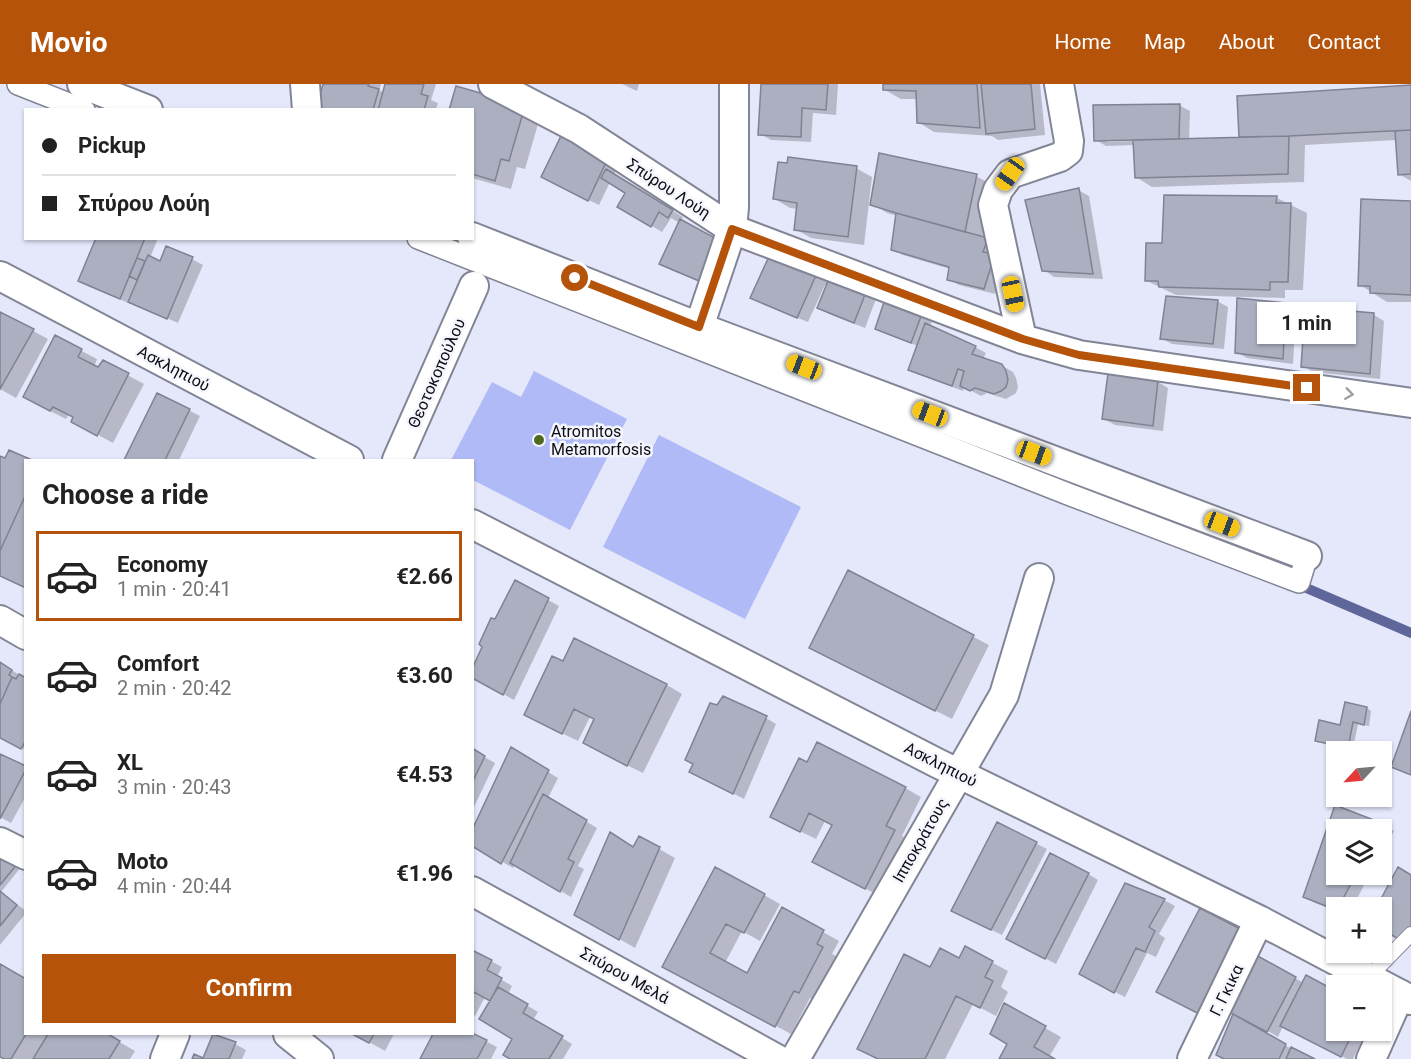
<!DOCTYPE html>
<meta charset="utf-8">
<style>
:root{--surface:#fff;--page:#f2f2f2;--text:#222;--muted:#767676;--line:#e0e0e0;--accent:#b45309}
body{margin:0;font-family:Roboto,sans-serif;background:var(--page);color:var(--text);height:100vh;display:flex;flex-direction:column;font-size:22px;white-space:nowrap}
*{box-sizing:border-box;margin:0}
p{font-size:20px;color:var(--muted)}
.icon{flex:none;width:33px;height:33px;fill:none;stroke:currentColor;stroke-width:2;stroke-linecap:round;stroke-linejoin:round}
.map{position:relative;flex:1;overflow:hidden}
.panel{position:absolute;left:24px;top:375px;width:450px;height:576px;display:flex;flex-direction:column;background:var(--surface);border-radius:0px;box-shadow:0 2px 4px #0004}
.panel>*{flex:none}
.banner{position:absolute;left:24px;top:24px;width:450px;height:132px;border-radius:0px;box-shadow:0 2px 4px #0004;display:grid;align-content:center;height:132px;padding:0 18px;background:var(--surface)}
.needle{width:39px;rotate:244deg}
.fabs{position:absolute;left:1326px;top:657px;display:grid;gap:12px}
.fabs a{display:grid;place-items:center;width:66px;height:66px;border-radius:0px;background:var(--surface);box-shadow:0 2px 4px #0004;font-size:30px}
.end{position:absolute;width:27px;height:27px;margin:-14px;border:8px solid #b45309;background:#fff;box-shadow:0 0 0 3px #fff}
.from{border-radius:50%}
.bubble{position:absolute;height:42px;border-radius:0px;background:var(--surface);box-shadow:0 2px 4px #0004;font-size:20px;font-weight:700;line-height:42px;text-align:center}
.car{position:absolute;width:18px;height:36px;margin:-18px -9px;border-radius:8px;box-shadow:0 0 4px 2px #0007;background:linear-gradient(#f5c518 24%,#345 0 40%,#f5c518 0 76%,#345 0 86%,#f5c518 0)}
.banner b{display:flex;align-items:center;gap:21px;height:57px;font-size:22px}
.banner b+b{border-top:2px solid var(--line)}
.banner i{width:15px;height:15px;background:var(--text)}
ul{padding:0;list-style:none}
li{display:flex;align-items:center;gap:18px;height:90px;margin:0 12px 9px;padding:0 6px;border:3px solid transparent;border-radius:0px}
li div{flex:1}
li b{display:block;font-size:22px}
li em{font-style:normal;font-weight:700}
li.current{border-color:var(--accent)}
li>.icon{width:54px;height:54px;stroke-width:1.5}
h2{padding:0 18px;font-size:27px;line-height:72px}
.primary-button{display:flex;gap:12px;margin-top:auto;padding:12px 18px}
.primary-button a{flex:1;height:69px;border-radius:0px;background:var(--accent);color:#fff;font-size:24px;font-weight:700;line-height:69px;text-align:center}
header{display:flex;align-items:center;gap:36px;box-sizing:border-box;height:84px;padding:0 30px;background:var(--accent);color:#fff}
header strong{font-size:28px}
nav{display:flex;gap:33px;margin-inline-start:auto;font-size:21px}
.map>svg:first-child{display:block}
</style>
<header>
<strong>Movio</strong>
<nav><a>Home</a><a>Map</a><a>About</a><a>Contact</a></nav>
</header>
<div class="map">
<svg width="1411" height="975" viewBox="0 0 1411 975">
<rect width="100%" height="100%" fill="#e5e8fa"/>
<!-- green -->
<path fill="#b0baf6" d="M534,287L627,335L570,446L473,396L472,376H451L492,298L521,313Z
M659,351L801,423L745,535L603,463Z"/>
<!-- shadow -->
<path fill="#0003" fill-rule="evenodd" d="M325,0H381L379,6L384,9L387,0H436L431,16L438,19L436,26H318Z
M622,0H639L637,7Z
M763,0H838L836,31L813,29L811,58L771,56L760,50Z
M885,0H1040L1045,51L998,56L992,52L934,48L918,38L917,15H901L885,6Z
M1411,2V97L1399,90L1397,56L1305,61L1304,98L1152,103L1136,93L1135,61L1106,62L1096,56L1179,21L1190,27L1189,56L1241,55L1239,13ZM1134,54V57L1107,58V55Z
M472,26L540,33L525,85L517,83L511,105L472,94Z
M562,54L618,82L614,91L683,133L680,137L715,155L710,202L671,186L661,179L680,139L671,134L662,148L652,142L627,109L610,98L599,121L553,99Z
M856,84L872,93L864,161L811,154L795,145L798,125L790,124L775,115Z
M976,92L992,101L982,154L987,155L1005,178L995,210L959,201L948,195L950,185L903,171L892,165L897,132L887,129L872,120Z
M1078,106L1089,112L1103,195L1054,193L1044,186Z
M1165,113L1277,114L1307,129L1303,206H1285V214L1176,211L1147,197L1164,160Z
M1411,118V218H1387L1360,201Z
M97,154H158L150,174L161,179L192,175L203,181L178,239L131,218V220L90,203L80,197Z
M772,170L866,209L876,215L865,244L829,230L819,224L828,202L825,201L808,238L762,220L752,214Z
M887,214L933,234L930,243L975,263L986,269L983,275L1001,281L1013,288L1016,294L1018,303L1016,309L1006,315L987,309L981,312L964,303L963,307L920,291L910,285L918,262L887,250L876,244Z
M1217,217L1228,223L1224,265L1172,260L1161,254Z
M1286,220L1296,226L1293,280L1247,274L1236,268Z
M0,229L48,255L16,314L0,305Z
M1374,231L1384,237L1380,295L1313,288L1303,282Z
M55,253L97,275L94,283L99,286L103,278L144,300L113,359L89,346L75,333L69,330L66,335L40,322Z
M1158,298L1168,304L1163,347L1115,341L1104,335Z
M158,311L200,332L179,376H126Z
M849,488L989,561L952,635L827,572Z
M516,498L559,522L514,616L472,593Z
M574,556L667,601L682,610L643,689L600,668L595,636L590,633L578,657L541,639L563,579Z
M0,579L26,595V666L0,653Z
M718,623L766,634L776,640L744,715L701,693Z
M1367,624L1371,627L1369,642L1358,640L1353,665L1322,659L1317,656L1341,642Z
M511,665L558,694L548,714L597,744L578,782L584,785L571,813L515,780L513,784L472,760Z
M472,666L495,679L472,727Z
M0,672L26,684V712L11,739L0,733Z
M808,680L905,704L921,713L902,752L910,757L882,813L830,787L833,741L825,737L816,755L787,741Z
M1336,723L1384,741L1394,747L1382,770V746H1336V790H1370L1352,824H1336V827L1315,819L1305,813Z
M997,740L1047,765L1002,851L963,832Z
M640,754L675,774L635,864L576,830L634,764Z
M0,773L21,783L1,808L26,827V829L0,861Z
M1088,790L1098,796L1056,880L1019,861Z
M764,811L780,820L760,857L742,847L725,879L748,891L782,825L839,857L832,870L838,873L815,917L810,914L791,950L664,882Z
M1164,816L1175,822L1159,850L1165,854L1156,873L1147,869L1125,913L1091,896Z
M965,864L1008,887L1001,903L1008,908L996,932L973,920L945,975H879L931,886L960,876Z
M472,867L502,883L497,893L512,902L508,910L538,928L533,936L572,960L563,975H513L514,954L491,916L485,913L475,932L472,930Z
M1254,872L1304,899L1306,893L1336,908V946H1367L1353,975H1347L1283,942L1278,953L1266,946L1264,950L1311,975H1226L1218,971Z
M0,881L26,950H106L135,967L130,975H7L0,971Z
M1005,921L1061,953L1049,973L1052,975H1001L1009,959Z
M355,950H394L385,967Z
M434,950H471L497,963L491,975H422Z
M235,960L246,966L242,975H204Z"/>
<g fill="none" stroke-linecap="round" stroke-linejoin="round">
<!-- stream -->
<path stroke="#5f669a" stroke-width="10" d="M1304,503L1411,549"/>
</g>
<!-- building -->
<path fill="#acafc0" stroke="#7f8292" stroke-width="1.5" d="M323,0H369L368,2L379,5L373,26H316Z
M385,0H424L421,10L428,12L424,26H378Z
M761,0H828L826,26L802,24L801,53L758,51Z
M883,0H977L980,44L917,39L916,7L883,6Z
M981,0H1031L1035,45L986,50Z
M1411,1V46L1289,52L1239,53L1237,12Z
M456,2L525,22L509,77L501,75L495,97L472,90V26H449Z
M1180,20L1179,55L1094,57L1093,21Z
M1411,46V90L1398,91L1395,47Z
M561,52L608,74L588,117L541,93Z
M1289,52L1288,90L1135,94L1133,56Z
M879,69L977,90L965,148L896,129L870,121Z
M788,73L857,82L848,153L794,146L797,119L773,115L778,78L787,79Z
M606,85L673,126L668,134L659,128L651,143L617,123L625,109L601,94Z
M1079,104L1093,190L1042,187L1025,116Z
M1164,111L1277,112L1276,119H1291L1288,198H1270V206L1159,203L1158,197H1145L1146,159H1162Z
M1361,115L1411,117V211L1370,209V202H1358Z
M896,129L988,154L983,168L995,170L984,205L947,196L949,183L891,166Z
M680,135L715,154L699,197L659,180Z
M96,154H145L120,215L78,197Z
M166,162L193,173L167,235L128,218L148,171L160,177Z
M771,168L818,187L797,234L750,214Z
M137,174L145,177L137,196L129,192Z
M830,192L866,208L854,239L817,224Z
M886,212L923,227L911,259L875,245Z
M1166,212L1218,216L1213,260L1160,255Z
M1237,214L1286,219L1283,275L1235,269Z
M1305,223L1374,229L1370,290L1301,283Z
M0,228L34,245L0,305Z
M925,239L976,262L972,270L1002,280L1006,287L1008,296L1006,303L1001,307L994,310L975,304L970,307L960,302L964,287L958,285L952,302L908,286Z
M55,251L82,265L78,273L98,283L103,276L129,289L97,352L71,338L73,333L53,323L50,327L23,313Z
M1108,289L1158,296L1153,342L1102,335Z
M157,309L190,325L165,376H124Z
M9,366L32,376H26V410L0,467V372L5,374Z
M26,410V504L0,492V467Z
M848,486L974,551L935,627L809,564Z
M515,496L549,514L503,611L472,594V585L482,563L479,560L491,534L495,535Z
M574,554L667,600L627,682L583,659L594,635L574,625L562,650L524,631L552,572L563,577Z
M0,578L12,586L9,591L12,593L0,620Z
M19,590L26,594V656L21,665L0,654V620L12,593L16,595Z
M723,612L767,632L733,710L689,688L693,680L685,676L710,619L717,621Z
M1345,618L1367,623L1364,641L1353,638L1348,664L1315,657L1319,636L1340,641Z
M1411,627V691L1391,683Z
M817,658L906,703L886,742L895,746L865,805L812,778L832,741L809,729L800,748L770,733L799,674L807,678Z
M511,663L549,686L501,780L472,762V746Z
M472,664L485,672L472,699Z
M0,670L26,682V685L0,735Z
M543,710L587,736L568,775L574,778L560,808L510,779Z
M1335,721L1384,740L1381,746H1336V790H1356L1338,824H1336V826L1303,813Z
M997,738L1037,758L991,846L951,827Z
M610,748L633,763L639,752L660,763L619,856L574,831Z
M1050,769L1089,789L1045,875L1006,855Z
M0,770L18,779L0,801Z
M715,783L765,810L744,849L726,840L710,869L747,889L782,823L824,846L817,860L823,863L799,909L794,907L775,943L662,883Z
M1398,783L1411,791V846L1403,858L1382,845V824H1376Z
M1125,799L1165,815L1149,843L1155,847L1145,868L1136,864L1114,909L1079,890Z
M0,807L17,821L0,842Z
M1200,824L1246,848L1203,932L1156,908Z
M965,862L993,877L985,893L993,897L980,924L956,912L925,975H878L857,965L904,870L930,883L940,864L959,874Z
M472,866L492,876L487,886L502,894L490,917L474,908L472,911Z
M1256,871L1296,893L1267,948L1227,927Z
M0,880L26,895V950L11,975H4L0,973Z
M1306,891L1336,907V946H1354L1341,973L1280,942Z
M498,903L528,920L523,929L563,952L549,975H510L503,971L512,955L479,935Z
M1004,919L1046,942L1034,963L1055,975H999L1007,960L990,950Z
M1233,930L1286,960L1279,975H1224L1216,971Z
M472,949L487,956L477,975H420L433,950Z
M48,950H108L120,957L109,975H33Z
M213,950L236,958L229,975H192L194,970L203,974Z
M352,950H374L369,959Z
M1291,963L1315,975H1286Z"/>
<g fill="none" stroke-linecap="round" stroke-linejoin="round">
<defs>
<path id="service" d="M1368,894L1411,850"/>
<path id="pedestrian" d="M18,0L84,26
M418,154L1068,410L1299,498L1307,472"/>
<path id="minor" d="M82,0L148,26
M305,0L307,26
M493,0L579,45L732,145L1022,255L1079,271L1411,319
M472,153L699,243L1307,472
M0,192L349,376
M699,243L732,145L734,123V0
M1022,255L993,121L998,106L1010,90L1060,73L1068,67L1069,57L1059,0
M397,376L474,202
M472,440L937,679L1259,836L1411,916
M0,536L26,551
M0,758L26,771
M472,807L777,975
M288,950L319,975
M165,975L175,950
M795,975L1004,611L1039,494
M1192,975L1259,836
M1371,975L1400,910"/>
</defs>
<!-- service casing -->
<use href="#service" stroke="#828595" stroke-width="16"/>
<!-- pedestrian casing -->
<use href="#pedestrian" stroke="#828595" stroke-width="24"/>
<!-- minor casing -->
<use href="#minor" stroke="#828595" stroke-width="32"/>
<!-- service -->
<use href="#service" stroke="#fff" stroke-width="14"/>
<!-- pedestrian -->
<use href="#pedestrian" stroke="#fff" stroke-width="21"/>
<!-- minor -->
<use href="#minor" stroke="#fff" stroke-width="28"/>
</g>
<!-- one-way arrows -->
<defs><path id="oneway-chevron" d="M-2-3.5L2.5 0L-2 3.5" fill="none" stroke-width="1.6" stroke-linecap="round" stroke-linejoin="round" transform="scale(1.5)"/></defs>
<use stroke="#9e9ea0" href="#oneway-chevron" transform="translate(1349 310) rotate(8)"/>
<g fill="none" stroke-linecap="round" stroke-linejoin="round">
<!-- route -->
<path stroke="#b45309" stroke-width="8" d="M575,194L699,243L732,145L1023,255L1079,271L1307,304"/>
</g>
<!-- markers -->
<circle fill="#4e6a1e" stroke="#f5f6fd" stroke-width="2" cx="539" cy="356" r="6"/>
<g text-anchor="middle" stroke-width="5" stroke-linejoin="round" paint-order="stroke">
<!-- street labels -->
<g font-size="16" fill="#0c0d12" stroke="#f5f6fd">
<text transform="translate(669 104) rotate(33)" y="6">Σπύρου Λούη</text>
<text transform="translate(174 284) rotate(28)" y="6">Ασκληπιού</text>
<text transform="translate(436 289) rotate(-66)" y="6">Θεοτοκοπούλου</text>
<text transform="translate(941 680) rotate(27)" y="6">Ασκληπιού</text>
<text transform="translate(920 756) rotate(-60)" y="6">Ιπποκράτους</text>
<text transform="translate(625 891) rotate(29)" y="6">Σπύρου Μελά</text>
<text transform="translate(1226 906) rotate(-64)" y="6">Γ. Γκικα</text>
</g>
<!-- poi labels -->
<g font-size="16" fill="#0c0d12" stroke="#f5f6fd" text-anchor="start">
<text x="551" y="353">Atromitos<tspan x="551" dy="18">Metamorfosis</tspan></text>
</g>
</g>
</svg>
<div class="fabs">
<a><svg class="needle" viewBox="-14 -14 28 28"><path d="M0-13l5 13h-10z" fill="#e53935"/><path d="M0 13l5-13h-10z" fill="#767676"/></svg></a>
<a><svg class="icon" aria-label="layers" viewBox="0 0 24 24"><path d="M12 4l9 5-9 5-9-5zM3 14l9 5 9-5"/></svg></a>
<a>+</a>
<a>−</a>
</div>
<i class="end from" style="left:575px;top:194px"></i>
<i class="end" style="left:1307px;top:304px"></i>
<div class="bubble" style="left:1257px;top:218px;width:99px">1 min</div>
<i class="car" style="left:1010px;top:90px;rotate:215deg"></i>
<i class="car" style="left:1013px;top:210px;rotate:168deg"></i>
<i class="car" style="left:804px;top:283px;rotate:291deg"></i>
<i class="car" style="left:930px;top:330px;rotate:291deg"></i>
<i class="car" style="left:1034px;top:369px;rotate:110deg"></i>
<i class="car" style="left:1222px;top:440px;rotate:111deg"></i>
<div class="banner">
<b><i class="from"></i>Pickup</b>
<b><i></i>Σπύρου Λούη</b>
</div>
<section class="panel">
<h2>Choose a ride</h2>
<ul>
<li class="current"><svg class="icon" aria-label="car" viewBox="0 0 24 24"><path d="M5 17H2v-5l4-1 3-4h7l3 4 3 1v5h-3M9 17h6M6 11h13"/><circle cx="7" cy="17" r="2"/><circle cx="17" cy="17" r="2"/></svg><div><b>Economy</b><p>1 min · 20:41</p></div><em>€2.66</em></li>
<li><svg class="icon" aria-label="car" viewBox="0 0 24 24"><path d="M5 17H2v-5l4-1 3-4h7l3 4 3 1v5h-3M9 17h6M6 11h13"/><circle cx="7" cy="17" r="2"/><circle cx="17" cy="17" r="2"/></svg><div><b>Comfort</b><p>2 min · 20:42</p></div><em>€3.60</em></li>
<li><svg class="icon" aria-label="car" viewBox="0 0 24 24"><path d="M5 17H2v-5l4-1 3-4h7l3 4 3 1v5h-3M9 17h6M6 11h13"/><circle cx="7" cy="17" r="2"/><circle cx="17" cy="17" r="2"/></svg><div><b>XL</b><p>3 min · 20:43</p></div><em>€4.53</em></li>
<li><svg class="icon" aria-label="car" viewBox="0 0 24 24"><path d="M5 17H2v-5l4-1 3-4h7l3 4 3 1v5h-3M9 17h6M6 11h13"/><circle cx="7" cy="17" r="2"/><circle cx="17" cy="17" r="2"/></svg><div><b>Moto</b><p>4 min · 20:44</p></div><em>€1.96</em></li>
</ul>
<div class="primary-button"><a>Confirm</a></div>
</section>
</div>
